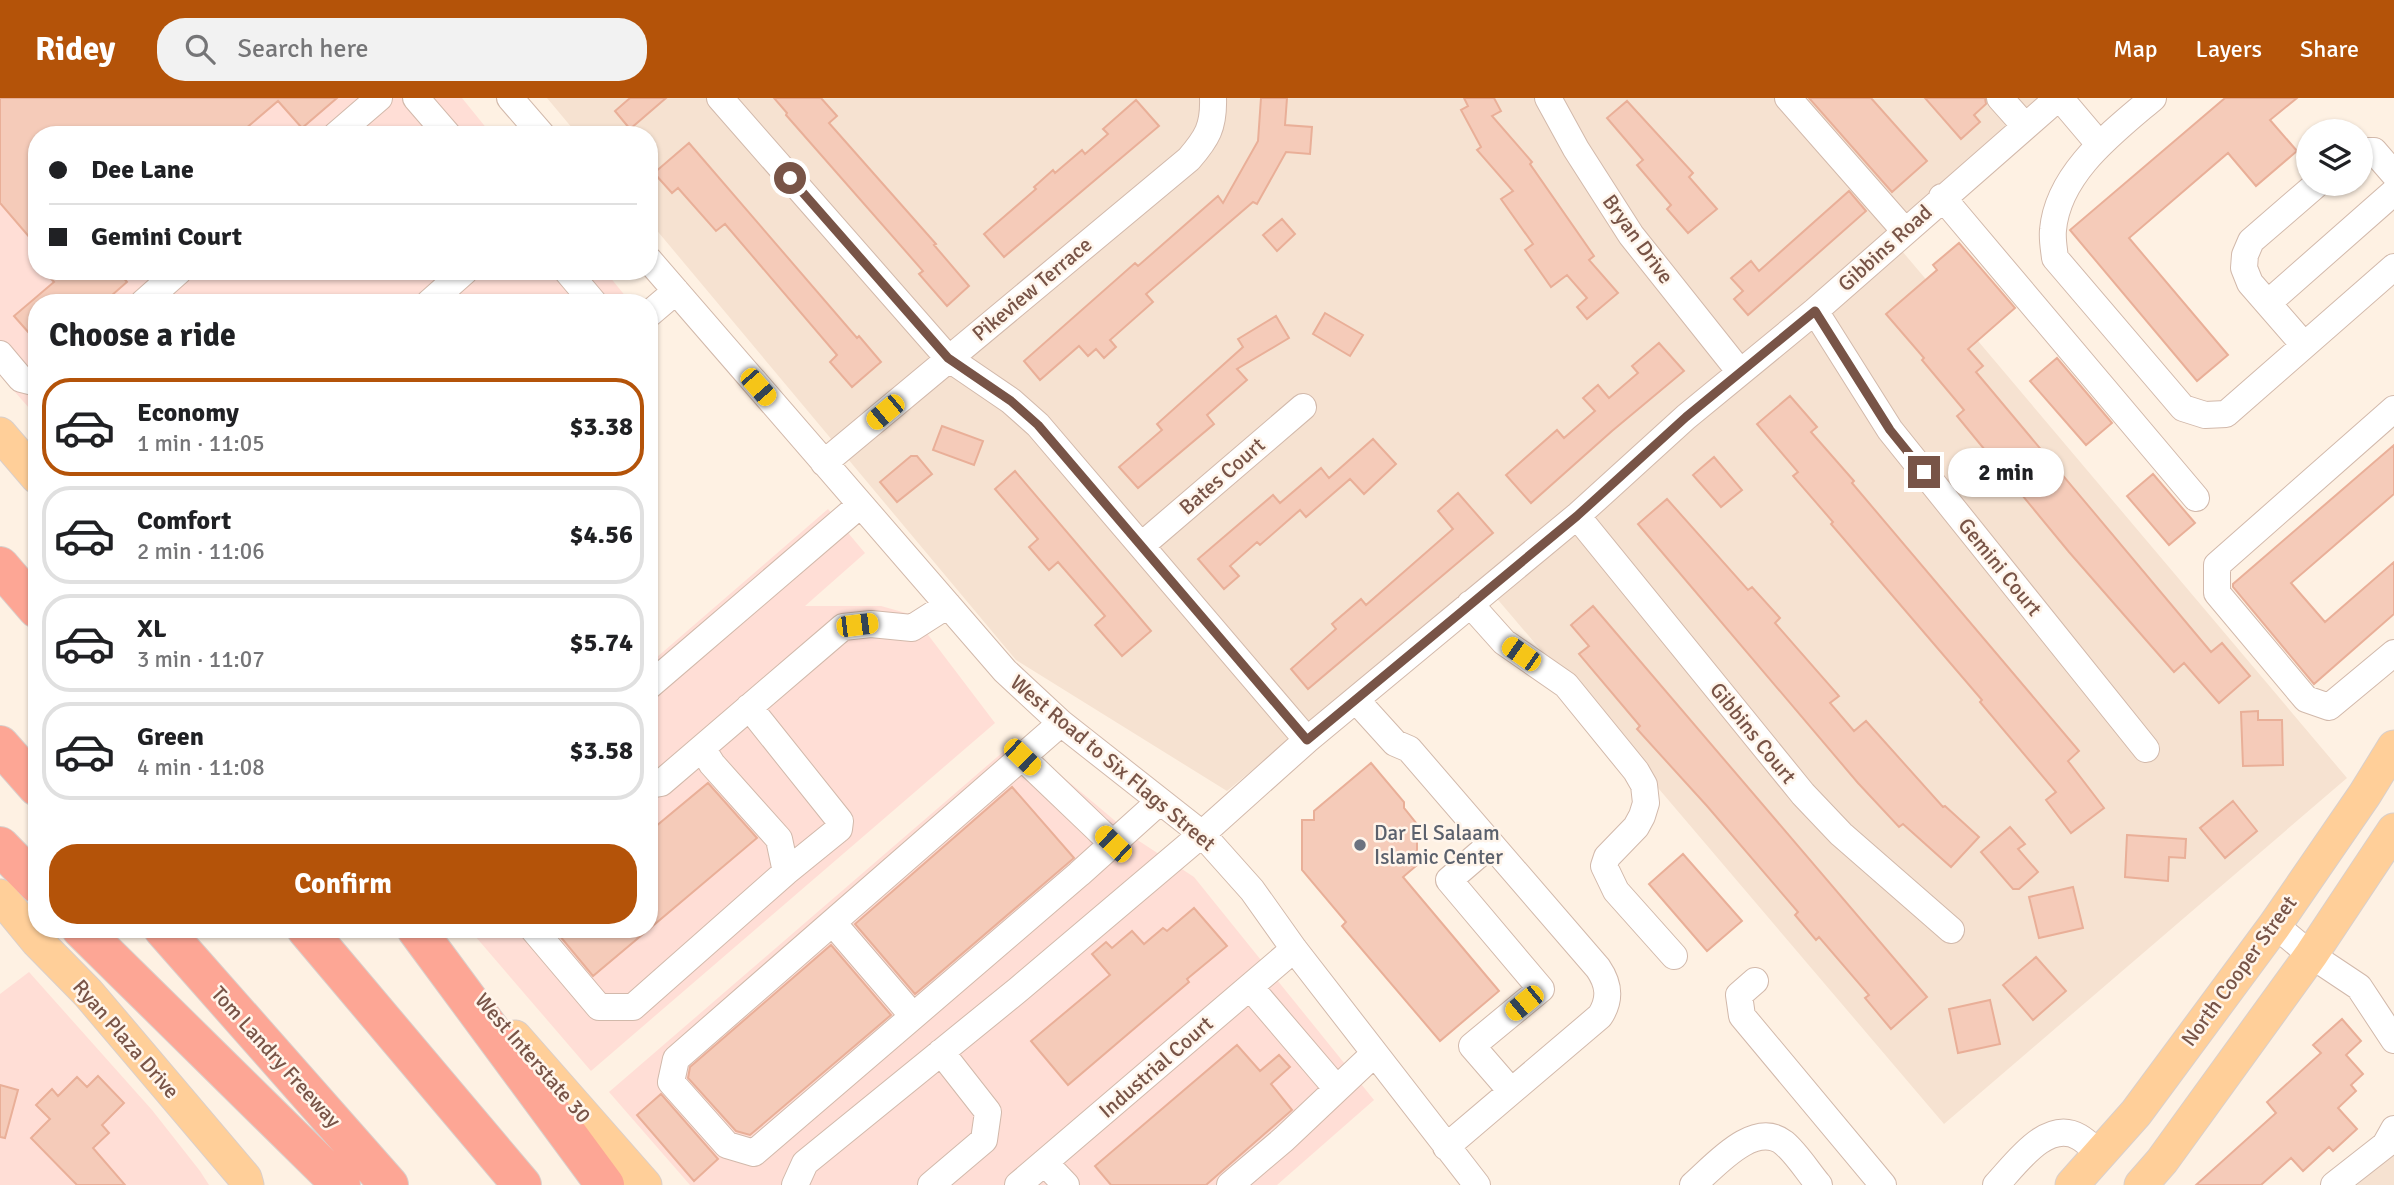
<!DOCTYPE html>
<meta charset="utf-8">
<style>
:root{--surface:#fff;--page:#f2f2f2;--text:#202124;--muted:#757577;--line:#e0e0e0;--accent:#b45309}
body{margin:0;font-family:Signika,sans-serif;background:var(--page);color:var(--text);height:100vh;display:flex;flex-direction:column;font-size:26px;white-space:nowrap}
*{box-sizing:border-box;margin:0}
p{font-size:23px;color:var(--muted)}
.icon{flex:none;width:38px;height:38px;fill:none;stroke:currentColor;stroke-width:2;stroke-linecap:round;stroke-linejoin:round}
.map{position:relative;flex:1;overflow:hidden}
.sheet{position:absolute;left:28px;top:196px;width:630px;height:644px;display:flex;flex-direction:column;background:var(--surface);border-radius:28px;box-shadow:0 2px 5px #0004}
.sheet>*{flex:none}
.guide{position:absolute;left:28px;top:28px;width:630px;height:154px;border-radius:28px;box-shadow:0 2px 5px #0004;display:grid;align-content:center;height:154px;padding:0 21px;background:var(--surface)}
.fabs{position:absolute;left:2296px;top:21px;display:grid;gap:14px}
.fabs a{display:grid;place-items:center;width:77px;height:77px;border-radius:50%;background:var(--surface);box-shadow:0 2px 5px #0004;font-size:35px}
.end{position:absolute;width:32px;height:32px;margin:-16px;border:9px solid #785447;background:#fff;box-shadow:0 0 0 4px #fff}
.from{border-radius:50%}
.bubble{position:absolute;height:49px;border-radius:24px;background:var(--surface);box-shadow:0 2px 5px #0004;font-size:23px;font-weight:800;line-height:49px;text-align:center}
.car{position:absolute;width:21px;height:42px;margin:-21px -10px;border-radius:9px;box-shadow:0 0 5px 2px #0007;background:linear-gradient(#f5c518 24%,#345 0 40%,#f5c518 0 76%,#345 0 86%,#f5c518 0)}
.guide b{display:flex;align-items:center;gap:24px;height:66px;font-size:26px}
.guide b+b{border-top:2px solid var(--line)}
.guide i{width:18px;height:18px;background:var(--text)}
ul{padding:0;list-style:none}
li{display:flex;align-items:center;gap:21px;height:98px;margin:0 14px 10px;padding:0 7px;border:4px solid var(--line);border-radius:28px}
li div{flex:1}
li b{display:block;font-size:26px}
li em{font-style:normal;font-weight:800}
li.on{border-color:var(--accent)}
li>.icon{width:63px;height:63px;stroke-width:1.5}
h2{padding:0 21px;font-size:32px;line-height:84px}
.cta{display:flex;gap:14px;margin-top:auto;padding:14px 21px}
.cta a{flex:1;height:80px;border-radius:28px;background:var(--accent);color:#fff;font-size:28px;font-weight:800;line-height:80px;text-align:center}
header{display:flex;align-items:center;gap:42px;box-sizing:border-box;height:98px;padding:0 35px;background:var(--accent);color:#fff}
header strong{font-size:33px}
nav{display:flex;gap:38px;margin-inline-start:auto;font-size:24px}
.search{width:490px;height:63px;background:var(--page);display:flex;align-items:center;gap:18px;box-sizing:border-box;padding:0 24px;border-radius:28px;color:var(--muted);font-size:26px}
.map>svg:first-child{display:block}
</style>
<header>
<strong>Ridey</strong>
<div class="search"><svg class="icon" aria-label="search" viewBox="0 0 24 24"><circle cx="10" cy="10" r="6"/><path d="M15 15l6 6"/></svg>Search here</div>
<nav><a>Map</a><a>Layers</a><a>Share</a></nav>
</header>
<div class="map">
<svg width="2394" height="1087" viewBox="0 0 2394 1087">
<rect width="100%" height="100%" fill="#fef1e3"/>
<!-- residential -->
<path fill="#f6e2d1" d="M547,0H2038L1886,134L2347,680L1944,1026L1482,483L1227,693L1016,562L649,123V37H578Z
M2394,1056V1087H2357Z"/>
<!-- commercial -->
<path fill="#ffded6" d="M0,0H462L492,37H37V173H605L631,205H37V319L0,277Z
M828,411L865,455L805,508H881L913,517L995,625L591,973L469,831H649V566Z
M1018,641L1139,743L1194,779L1374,1002L1277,1087H690L609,994Z
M29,874L152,1012L200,1073L209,1087H0V896Z"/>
<!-- building -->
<path fill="#f5cbb9" stroke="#e9af98" stroke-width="2" d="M0,0H337L302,30L278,3L238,37H37V148L0,105Z
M630,0H666L630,31L615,13Z
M774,0H821L837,18L829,25L936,146L934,147L969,188L947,208L919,176L923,173L786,17L787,15Z
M1261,0H1287L1285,27L1312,29L1310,56L1286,54L1257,106L1253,104L1146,196L1153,204L1110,242L1116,249L1104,260L1096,251L1088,258L1079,248L1040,282L1024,263L1135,165L1138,168L1218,98L1223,105L1258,43Z
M1464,0H1494L1501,13L1492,18L1532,64L1530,66L1594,158L1589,162L1618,195L1587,221L1577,209L1587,200L1567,177L1551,189L1525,152L1533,146L1501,101L1513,93L1477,52L1481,49L1461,12L1468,8Z
M1809,0H1871L1927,63L1892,94Z
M1925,0H1985L1986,6L1974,17L1980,24L1961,41Z
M2225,0H2297L2270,22L2297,53L2256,88L2228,55L2129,140L2228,257L2197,283L2070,132Z
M1136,2L1159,28L1004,159L984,136L1036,91L1034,89L1053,72L1055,75L1082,52L1085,56L1108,36L1103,31Z
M1627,3L1693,75L1689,79L1717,111L1688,135L1667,111L1671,107L1637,67L1643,62L1607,20Z
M689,45L857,240L859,238L881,264L852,289L830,264L837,257L725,126L716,133L678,90L672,95L654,75Z
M1849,93L1866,113L1748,217L1734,201L1743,193L1731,180L1751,163L1759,173Z
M1282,121L1295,136L1277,153L1263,137Z
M1959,145L2015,210L1968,251L1983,268L1976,274L2211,554L2222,545L2250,578L2219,605L2184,565L2174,574L2069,454L1957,318L1964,312L1922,262L1924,260L1886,216L1937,172L1933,167Z
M44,173H118L127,184L103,205H37V244L14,218L54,184Z
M1325,215L1363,237L1350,258L1313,236Z
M1276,218L1289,240L1237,271L1247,282L1207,317L1214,326L1138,390L1119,369L1162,332L1157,326L1243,249L1238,241Z
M1659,245L1684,273L1612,333L1531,405L1506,377L1557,332L1564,340L1595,313L1583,300L1598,287L1609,300L1638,275L1632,268Z
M2057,260L2112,325L2086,347L2030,283Z
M1790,298L1817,329L1811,334L1854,383L1852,385L2079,653L2068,663L2104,710L2071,735L2046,702L2056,694L1980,604L1982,602L1831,426L1833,424L1793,378L1798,374L1757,326Z
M942,328L983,343L974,367L933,352Z
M1373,341L1396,366L1364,396L1350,381L1306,419L1300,412L1260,447L1257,444L1230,468L1239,478L1224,491L1198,461L1273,397L1280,405L1321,370L1329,380Z
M2394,347V396L2291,485L2325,524L2394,464V516L2314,586L2233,489V486Z
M911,358H917L932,376L897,404L880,384Z
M1714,359L1742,392L1721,409L1693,377Z
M1015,373L1151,533L1122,558L1095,527L1105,518L1058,464L1049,472L1029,449L1038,441L995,391Z
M2153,376L2195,425L2169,447L2127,398Z
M1458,395L1493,435L1308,591L1291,571L1336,531L1332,526L1361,501L1366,507L1453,431L1438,413Z
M1667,401L1748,492L1752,489L1780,520L1775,525L1839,598L1830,605L1854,633L1866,623L1943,709L1945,708L1979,739L1951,769L1903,726L1899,729L1858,685L1638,426Z
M1593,508L1927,899L1891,931L1865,900L1869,897L1819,839L1816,842L1795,817L1798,814L1707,708L1637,631L1640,628L1579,556L1589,548L1571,527Z
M2258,613V622H2282L2283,667L2243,668L2241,614Z
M1371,665L1404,704V710L1417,726V767L1403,779L1499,893L1440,943L1342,828L1346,824L1302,772V722H1314V713Z
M708,685L757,740L649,831V734Z
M1012,689L1074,760L915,896L855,826Z
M2233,703L2257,733L2225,760L2200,730Z
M2010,729L2025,746L2018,751L2038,774L2019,791H2013L1981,754Z
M2127,737L2186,741L2185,760L2169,759L2168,783L2125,779Z
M1683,756L1742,823L1707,853L1649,786Z
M2073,789L2083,830L2039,840L2029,799Z
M1194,810L1227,848L1187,881L1189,884L1068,987L1031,943L1110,877L1092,856L1106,844L1112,850L1132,833L1144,846L1163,830L1167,833Z
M554,831H649L593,878Z
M831,847L891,917L750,1037L736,1033L688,980L690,969Z
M2036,859L2066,893L2033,922L2003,887Z
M1990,902L2000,946L1958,955L1949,911Z
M2342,921L2361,943L2346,957L2363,976L2351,987L2356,993L2338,1010L2357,1031L2333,1053L2329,1049L2303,1073L2291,1060L2261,1087H2196L2276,1015L2267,1004L2321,955L2313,947Z
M1237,947L1260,973L1279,957L1290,969L1271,986L1292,1012L1206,1087H1111L1095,1068Z
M98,978L124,1005L102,1027L109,1035L93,1050L125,1087H77L31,1040L50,1021L36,1007L52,991L58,998L77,979L87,989Z
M0,987L18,992L5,1040L0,1039Z
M661,996L718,1061L694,1083L637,1017Z"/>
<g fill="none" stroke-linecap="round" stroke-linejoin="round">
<defs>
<path id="minor" d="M416,0L448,37
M510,0L542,37
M720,0L948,260L1011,303L1038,327L1307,642
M1548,0L1576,51L1631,137L1740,274
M1788,0L1904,132
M2000,0L2025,28
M2060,0L2099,46
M2153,0C2113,34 2058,75 2053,132C2052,141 2054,151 2055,160L2183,310L2205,317L2226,316L2394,169
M336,37L379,0
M2361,53H2374L2394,76
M1942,99L2196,400
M649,162L1005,573L1061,625L1202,736L1252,792L1294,851L1477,1087
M567,173L594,205
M143,205L179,173
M429,205L465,173
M2268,205L2394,94
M1815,213L1890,332L2146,651
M649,216L676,193
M2304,247L2250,185L2244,170L2245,157L2251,143L2317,86
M0,256L21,281L37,285
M2394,311L2217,467V495L2306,601L2329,609L2394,555
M824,365L1189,61C1207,40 1214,29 1213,0
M1577,418L1803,696L1841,736L1951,832
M1142,447L1303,309
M1470,506L1504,544L1566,587L1636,673L1644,687L1646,705L1642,718L1636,729L1607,759L1604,768L1616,793L1674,858
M649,588L860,407
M1356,602L1395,645L1409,651L1598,870C1609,886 1611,901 1600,918L1446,1049
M749,609L840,723L839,731L786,774
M1061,625L676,961L671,984L727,1047L754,1055L1079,776L1159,704
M1022,659L1113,746
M649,687L661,685L843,529L871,526L912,530L948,507
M1491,746L1449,782L1541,891L1472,948L1511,993
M833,825L913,918
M2275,827L2311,857L2359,889L2394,942
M533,831L599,909H633L786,774L779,741L712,666L702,650
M1755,883L1739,897L1742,918L1883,1087
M1250,889L1337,991
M1045,1065L1066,1087
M795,1087L805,1065L1019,891L1202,736L1307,642L1577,418L1686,319L1815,213L2058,0
M931,1087L984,1042L988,1014L941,954
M1018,1087L1294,851
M1230,1087L1284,1041L1374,956
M1693,1087C1714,1069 1754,1021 1784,1045C1797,1056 1808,1074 1819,1087
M1996,1087C2015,1067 2047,1020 2079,1039C2086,1043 2093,1050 2100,1056
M2334,1087L2385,1047L2394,1031"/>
<path id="major" d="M0,336L37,379
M0,798L37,843L88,895L245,1080L247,1087
M515,939L645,1087
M2072,1087L2136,1015L2275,827L2365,696L2394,649
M2141,1087L2162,1063L2311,857L2394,732"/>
<path id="highway" d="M0,468L37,511
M0,647L37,689
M0,748L37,786
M81,831L341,1087
M163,831L389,1087
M306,831L522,1087
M416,831L605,1087"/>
</defs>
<!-- minor casing -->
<use href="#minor" stroke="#d2b9ab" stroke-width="28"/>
<!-- major casing -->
<use href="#major" stroke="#d9cfcb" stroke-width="35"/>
<!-- highway casing -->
<use href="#highway" stroke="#d9cfcb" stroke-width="40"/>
<!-- minor -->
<use href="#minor" stroke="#fff" stroke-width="26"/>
<!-- major -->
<use href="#major" stroke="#ffcf99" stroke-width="33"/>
<!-- highway -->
<use href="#highway" stroke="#fda695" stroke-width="38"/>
</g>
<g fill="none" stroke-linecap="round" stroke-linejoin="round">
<!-- route -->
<path stroke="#785447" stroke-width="9" d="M790,80L948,260L1011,303L1038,327L1307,642L1577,418L1686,319L1815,213L1890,332L1924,374"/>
</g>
<!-- markers -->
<circle fill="#6b7280" stroke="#fff5eb" stroke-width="2.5" cx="1360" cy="747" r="7"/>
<g text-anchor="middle" stroke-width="5" stroke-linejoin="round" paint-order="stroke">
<!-- street labels -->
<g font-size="21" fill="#785447" stroke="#fff5eb">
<text transform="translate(1638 141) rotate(54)" y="7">Bryan Drive</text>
<text transform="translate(1885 150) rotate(-42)" y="7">Gibbins Road</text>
<text transform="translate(1032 191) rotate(-40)" y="7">Pikeview Terrace</text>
<text transform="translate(1222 378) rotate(-41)" y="7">Bates Court</text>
<text transform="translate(2000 469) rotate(51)" y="7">Gemini Court</text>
<text transform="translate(1753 635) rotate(51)" y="7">Gibbins Court</text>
<text transform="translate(1113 665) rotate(40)" y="7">West Road to Six Flags Street</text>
<text transform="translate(2239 873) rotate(-54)" y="7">North Cooper Street</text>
<text transform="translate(126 941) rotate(49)" y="7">Ryan Plaza Drive</text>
<text transform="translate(276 959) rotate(48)" y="7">Tom Landry Freeway</text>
<text transform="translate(533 960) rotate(49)" y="7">West Interstate 30</text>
<text transform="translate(1156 969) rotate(-41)" y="7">Industrial Court</text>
</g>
<!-- worship labels -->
<g font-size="21" fill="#5b616d" stroke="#fff5eb" text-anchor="start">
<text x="1374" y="742">Dar El Salaam<tspan x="1374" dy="24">Islamic Center</tspan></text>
</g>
</g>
</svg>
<div class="fabs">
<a><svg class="icon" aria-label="layers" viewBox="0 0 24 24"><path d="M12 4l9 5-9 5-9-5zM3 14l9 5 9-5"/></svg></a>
</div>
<i class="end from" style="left:790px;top:80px"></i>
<i class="end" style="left:1924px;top:374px"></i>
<div class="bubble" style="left:1948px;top:350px;width:116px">2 min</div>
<i class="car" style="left:758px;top:289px;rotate:139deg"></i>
<i class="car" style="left:885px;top:314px;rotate:230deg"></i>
<i class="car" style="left:857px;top:527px;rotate:83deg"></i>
<i class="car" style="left:1521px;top:556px;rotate:305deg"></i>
<i class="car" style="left:1022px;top:659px;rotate:134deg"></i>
<i class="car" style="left:1113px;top:746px;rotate:314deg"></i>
<i class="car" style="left:1524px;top:905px;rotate:231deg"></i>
<div class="guide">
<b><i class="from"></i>Dee Lane</b>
<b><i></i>Gemini Court</b>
</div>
<section class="sheet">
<h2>Choose a ride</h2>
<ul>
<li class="on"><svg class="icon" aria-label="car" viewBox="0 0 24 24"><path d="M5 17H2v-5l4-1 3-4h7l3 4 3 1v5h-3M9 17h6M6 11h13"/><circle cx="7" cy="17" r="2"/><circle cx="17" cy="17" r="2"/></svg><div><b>Economy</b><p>1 min · 11:05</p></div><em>$3.38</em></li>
<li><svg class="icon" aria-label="car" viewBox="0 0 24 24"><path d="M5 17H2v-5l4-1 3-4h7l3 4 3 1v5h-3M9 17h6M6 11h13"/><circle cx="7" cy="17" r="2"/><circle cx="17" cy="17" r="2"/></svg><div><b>Comfort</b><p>2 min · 11:06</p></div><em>$4.56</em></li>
<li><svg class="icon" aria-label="car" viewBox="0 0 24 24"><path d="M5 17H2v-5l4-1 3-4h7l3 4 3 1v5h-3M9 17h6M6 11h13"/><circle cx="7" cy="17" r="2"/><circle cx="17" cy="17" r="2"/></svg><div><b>XL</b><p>3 min · 11:07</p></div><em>$5.74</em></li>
<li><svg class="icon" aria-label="car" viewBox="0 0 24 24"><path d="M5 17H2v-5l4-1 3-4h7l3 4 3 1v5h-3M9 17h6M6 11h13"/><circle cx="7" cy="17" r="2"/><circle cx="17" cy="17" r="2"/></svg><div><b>Green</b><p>4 min · 11:08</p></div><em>$3.58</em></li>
</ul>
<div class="cta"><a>Confirm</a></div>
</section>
</div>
